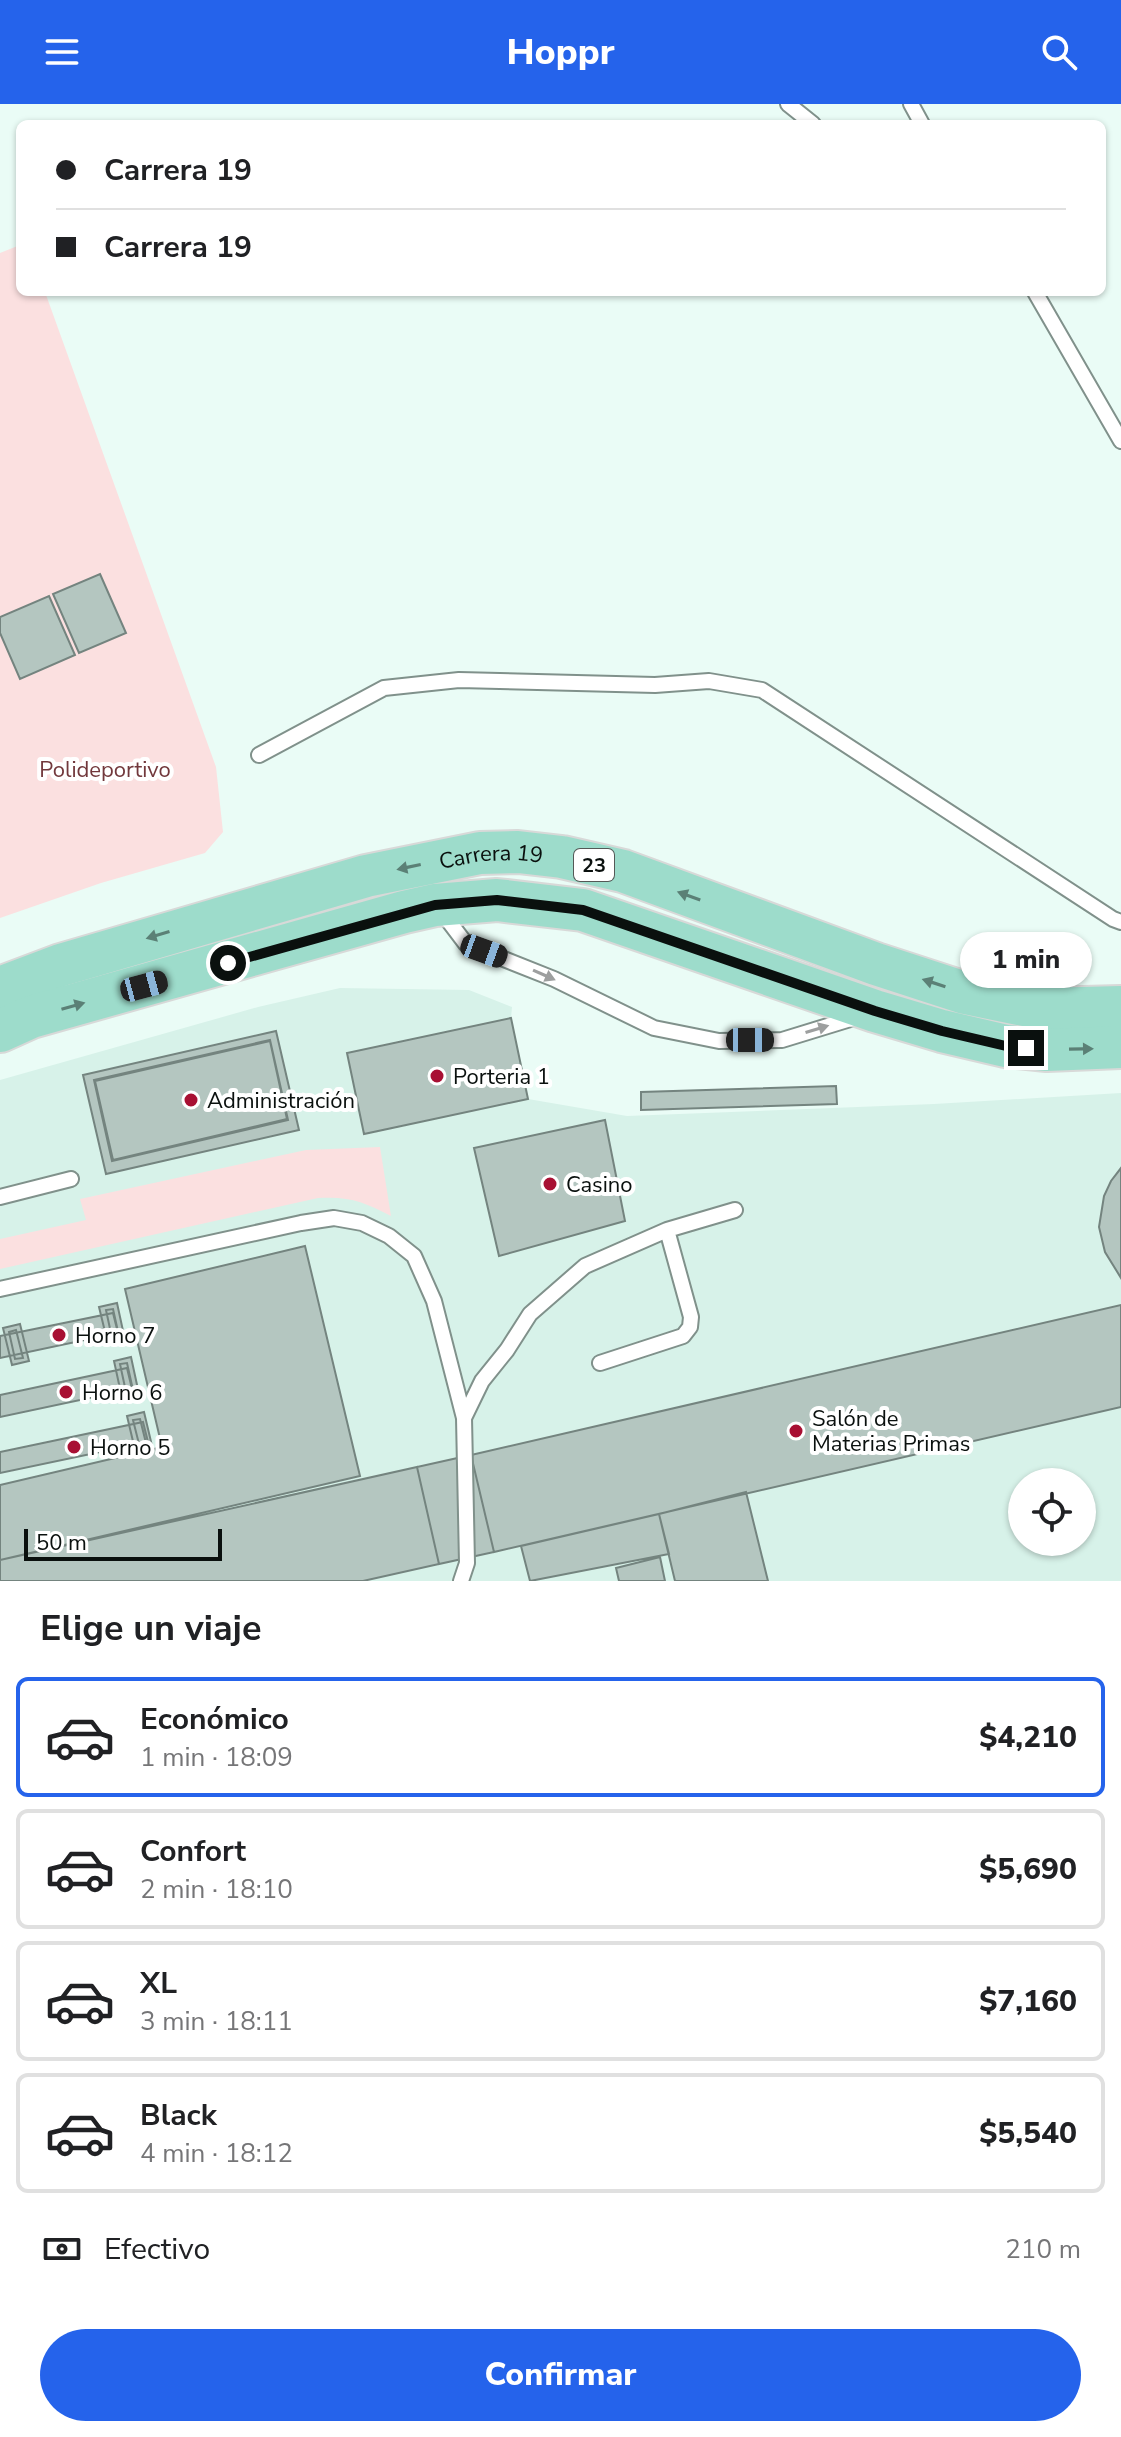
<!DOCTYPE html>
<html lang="es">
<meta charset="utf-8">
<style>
:root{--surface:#fff;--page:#f6f6f6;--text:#202124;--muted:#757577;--line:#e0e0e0;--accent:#2563eb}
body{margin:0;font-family:"Nunito Sans",sans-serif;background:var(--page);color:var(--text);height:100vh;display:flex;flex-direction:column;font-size:30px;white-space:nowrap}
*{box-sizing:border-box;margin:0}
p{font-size:26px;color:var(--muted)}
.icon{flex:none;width:44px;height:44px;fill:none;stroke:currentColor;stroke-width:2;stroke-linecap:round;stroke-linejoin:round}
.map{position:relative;height:1477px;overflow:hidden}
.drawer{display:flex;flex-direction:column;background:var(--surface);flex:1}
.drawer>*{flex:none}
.banner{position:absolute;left:16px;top:16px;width:1090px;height:176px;border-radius:12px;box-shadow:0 2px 6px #0004;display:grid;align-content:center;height:176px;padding:0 40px;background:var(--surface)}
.fabs{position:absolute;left:1008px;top:1364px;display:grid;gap:16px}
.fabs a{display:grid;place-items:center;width:88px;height:88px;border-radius:50%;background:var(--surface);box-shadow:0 2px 6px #0004;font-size:40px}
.scale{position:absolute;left:24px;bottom:20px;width:198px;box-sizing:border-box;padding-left:8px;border:4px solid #0a100e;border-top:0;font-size:22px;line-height:28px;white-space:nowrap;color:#0a100e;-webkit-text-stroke:6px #fff;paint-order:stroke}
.end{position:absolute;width:36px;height:36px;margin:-18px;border:10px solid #0a100e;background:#fff;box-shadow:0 0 0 4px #fff}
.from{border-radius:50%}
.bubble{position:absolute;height:56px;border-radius:28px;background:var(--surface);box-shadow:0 2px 6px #0004;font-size:26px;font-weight:800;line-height:56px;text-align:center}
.car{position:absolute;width:24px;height:48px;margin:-24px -12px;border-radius:10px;box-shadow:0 0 6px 2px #0007;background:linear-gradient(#222 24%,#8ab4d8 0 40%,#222 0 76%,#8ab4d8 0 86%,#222 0)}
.banner b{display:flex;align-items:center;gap:28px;height:76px;font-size:30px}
.banner b+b{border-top:2px solid var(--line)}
.banner i{width:20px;height:20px;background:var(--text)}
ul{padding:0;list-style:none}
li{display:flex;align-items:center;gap:24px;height:120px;margin:0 16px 12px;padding:0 24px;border:4px solid var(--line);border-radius:12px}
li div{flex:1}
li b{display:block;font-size:30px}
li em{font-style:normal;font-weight:800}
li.current{border-color:var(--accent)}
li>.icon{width:72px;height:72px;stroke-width:1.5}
h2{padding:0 40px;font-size:36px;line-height:96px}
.pay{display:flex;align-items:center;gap:20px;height:88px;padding:0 40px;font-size:30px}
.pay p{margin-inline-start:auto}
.button{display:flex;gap:16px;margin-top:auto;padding:16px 40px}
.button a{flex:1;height:92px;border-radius:48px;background:var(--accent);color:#fff;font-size:32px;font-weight:800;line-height:92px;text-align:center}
header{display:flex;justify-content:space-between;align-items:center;height:104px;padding:0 40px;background:var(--accent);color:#fff;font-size:36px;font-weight:800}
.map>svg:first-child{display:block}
</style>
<header><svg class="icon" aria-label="menu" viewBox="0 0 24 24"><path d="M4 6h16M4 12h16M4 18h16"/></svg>Hoppr<svg class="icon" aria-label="search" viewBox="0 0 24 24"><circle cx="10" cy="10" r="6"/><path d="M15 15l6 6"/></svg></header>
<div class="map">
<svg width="1121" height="1477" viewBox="0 0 1121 1477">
<rect width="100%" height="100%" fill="#eafcf6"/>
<!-- built -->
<path fill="#d7f2e9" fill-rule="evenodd" d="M340,884L469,886L512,903L511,914L528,995L627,1012L934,1000L1121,989V1477H0V976L258,903ZM1022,1378H1082V1438H1022Z"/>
<!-- green -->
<path fill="#fbe0e0" d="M20,141V188H45L216,663L223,728L205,749L101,779L0,814V149Z
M380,1043L391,1112C364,1098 350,1092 318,1094L0,1165V1135L86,1116L80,1095L306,1046Z"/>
<!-- building -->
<path fill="#b4c6c0" stroke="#74847f" stroke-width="2" d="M100,470L126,529L79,549L53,490Z
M49,492L75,551L20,575L0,529V513Z
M511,914L528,995L364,1030L347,949Z
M276,927L299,1026L106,1070L83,971Z
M270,936L288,1016L112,1057L94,976Z
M270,937L287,1015L113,1056L95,977Z
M836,982L837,1000L641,1006V988Z
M605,1016L625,1117L499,1152L474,1044Z
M1121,1064V1174L1105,1148L1099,1123L1104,1092L1111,1077Z
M305,1142L360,1372L0,1456V1381L162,1343L125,1185Z
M117,1199L125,1236L108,1240L99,1203Z
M1121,1201V1303L494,1448L471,1351Z
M113,1205L119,1232L112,1234L106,1206Z
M113,1209L118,1229L0,1254V1232Z
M20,1220L29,1257L12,1261L3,1224Z
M16,1226L23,1254L15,1255L9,1228Z
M131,1253L139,1290L122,1294L114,1257Z
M127,1259L133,1286L126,1288L120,1260Z
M127,1264L132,1285L0,1313V1291Z
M144,1308L153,1346L136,1350L127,1312Z
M140,1315L147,1343L140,1344L133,1316Z
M143,1318L148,1338L0,1369V1348Z
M471,1351L494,1448L439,1460L417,1363Z
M417,1363L439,1460L363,1477H0V1456Z
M746,1388L768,1477H675L659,1410Z
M659,1410L669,1450L530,1477L521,1442Z
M660,1453L665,1477H619L616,1464Z"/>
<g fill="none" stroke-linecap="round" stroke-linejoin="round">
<defs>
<path id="lane" d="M788,0L813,20
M911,0L922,20
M1035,188L1121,337
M259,651L384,584L459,576L655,581L709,577L762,586L1113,815L1121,818
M441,807L466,840L554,875L654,924L719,937L782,936L857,913
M0,1093L71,1075
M0,1185L301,1119L334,1114L362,1119L389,1132L414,1152L434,1197L464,1314L467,1459L461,1477
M600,1259L683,1232L690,1223L691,1213L667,1126
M464,1314L482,1277L507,1246L530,1210L585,1162L667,1126L735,1106"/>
<g id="primary">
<path id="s1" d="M0,884L61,861L366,772L480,749L518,748L562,753L623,767L876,860L965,889L1044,905L1121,903"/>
<path d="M0,927L31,913L404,808L435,801L497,796L583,806L875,907L942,927L1006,942L1047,946L1121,943"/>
</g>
</defs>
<!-- lane casing -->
<use href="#lane" stroke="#80918b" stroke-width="18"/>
<!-- primary casing -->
<use href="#primary" stroke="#d8d9d8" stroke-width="46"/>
<!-- lane -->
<use href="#lane" stroke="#fff" stroke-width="14"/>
<!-- primary -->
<use href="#primary" stroke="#9ddccb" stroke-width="42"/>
</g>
<!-- one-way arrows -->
<defs><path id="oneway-solid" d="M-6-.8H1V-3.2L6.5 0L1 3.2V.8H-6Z" transform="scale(2)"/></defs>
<g fill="#5b8076">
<use href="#oneway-solid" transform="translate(409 763) rotate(168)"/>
<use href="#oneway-solid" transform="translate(689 792) rotate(-160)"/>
<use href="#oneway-solid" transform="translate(158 831) rotate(163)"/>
<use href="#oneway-solid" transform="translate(934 879) rotate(-162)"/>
<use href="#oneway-solid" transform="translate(73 902) rotate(-16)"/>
<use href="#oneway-solid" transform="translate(1081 945) rotate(-1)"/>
</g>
<g fill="#9d9f9f">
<use href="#oneway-solid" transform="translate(544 871) rotate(24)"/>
<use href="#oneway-solid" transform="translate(817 925) rotate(-17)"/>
</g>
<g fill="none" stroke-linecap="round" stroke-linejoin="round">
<!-- route -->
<path stroke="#0a100e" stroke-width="10" d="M228,859L435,801L497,796L583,806L875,907L942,927L1006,942L1026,944"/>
</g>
<!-- markers -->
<g fill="#a81033" stroke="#fff" stroke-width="3">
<circle cx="437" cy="972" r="8"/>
<circle cx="191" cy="996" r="8"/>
<circle cx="550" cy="1080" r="8"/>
<circle cx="59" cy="1231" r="8"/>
<circle cx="66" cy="1288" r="8"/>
<circle cx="796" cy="1327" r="8"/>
<circle cx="74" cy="1343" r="8"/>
</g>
<g text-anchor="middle" stroke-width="8" stroke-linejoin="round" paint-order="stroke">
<!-- shield labels -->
<rect fill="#fff" stroke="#545856" stroke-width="2" x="574" y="745" width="40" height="32" rx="6"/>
<g font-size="20" font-weight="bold" fill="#0a100e">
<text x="594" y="768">23</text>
</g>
<!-- park labels -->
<g font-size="22" fill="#72383c" stroke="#fff">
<text x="105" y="673">Polideportivo</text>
</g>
<!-- street labels -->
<g font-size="22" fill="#0a100e" stroke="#fff">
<text dy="8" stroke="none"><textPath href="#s1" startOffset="510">Carrera 19</textPath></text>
</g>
<!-- poi labels -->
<g font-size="22" fill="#0a100e" stroke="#fff" text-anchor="start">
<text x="453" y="980">Porteria 1</text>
<text x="207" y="1004">Administración</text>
<text x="566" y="1088">Casino</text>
<text x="75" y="1239">Horno 7</text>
<text x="82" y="1296">Horno 6</text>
<text x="812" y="1322">Salón de<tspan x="812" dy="25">Materias Primas</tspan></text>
<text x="90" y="1351">Horno 5</text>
</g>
</g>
</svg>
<div class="fabs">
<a><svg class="icon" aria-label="locate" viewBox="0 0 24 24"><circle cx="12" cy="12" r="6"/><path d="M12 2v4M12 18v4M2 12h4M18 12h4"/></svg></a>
</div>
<div class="scale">50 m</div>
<i class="end from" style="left:228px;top:859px"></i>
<i class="end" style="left:1026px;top:944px"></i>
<div class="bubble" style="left:960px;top:828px;width:132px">1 min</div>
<i class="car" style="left:484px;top:847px;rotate:110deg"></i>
<i class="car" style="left:144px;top:882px;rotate:75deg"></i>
<i class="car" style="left:750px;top:936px;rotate:90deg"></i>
<div class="banner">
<b><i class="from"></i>Carrera 19</b>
<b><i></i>Carrera 19</b>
</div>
</div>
<section class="drawer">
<h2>Elige un viaje</h2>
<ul>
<li class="current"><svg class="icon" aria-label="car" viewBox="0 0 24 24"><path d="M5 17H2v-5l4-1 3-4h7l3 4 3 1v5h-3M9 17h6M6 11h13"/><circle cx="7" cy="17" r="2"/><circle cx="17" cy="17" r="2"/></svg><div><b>Económico</b><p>1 min · 18:09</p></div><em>$4,210</em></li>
<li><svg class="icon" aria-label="car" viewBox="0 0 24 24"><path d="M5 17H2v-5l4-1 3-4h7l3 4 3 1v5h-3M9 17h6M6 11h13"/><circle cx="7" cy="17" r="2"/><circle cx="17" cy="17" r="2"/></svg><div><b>Confort</b><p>2 min · 18:10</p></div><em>$5,690</em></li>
<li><svg class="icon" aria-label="car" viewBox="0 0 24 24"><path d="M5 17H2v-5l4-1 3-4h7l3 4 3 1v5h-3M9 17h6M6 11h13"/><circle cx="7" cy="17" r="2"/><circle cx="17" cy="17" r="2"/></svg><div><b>XL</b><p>3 min · 18:11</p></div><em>$7,160</em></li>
<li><svg class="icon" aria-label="car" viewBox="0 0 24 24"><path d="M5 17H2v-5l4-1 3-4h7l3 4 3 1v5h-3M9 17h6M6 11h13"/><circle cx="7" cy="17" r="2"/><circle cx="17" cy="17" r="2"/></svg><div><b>Black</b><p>4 min · 18:12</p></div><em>$5,540</em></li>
</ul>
<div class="pay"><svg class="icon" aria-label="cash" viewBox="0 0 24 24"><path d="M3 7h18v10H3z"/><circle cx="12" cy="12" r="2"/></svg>Efectivo<p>210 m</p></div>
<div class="button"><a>Confirmar</a></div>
</section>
